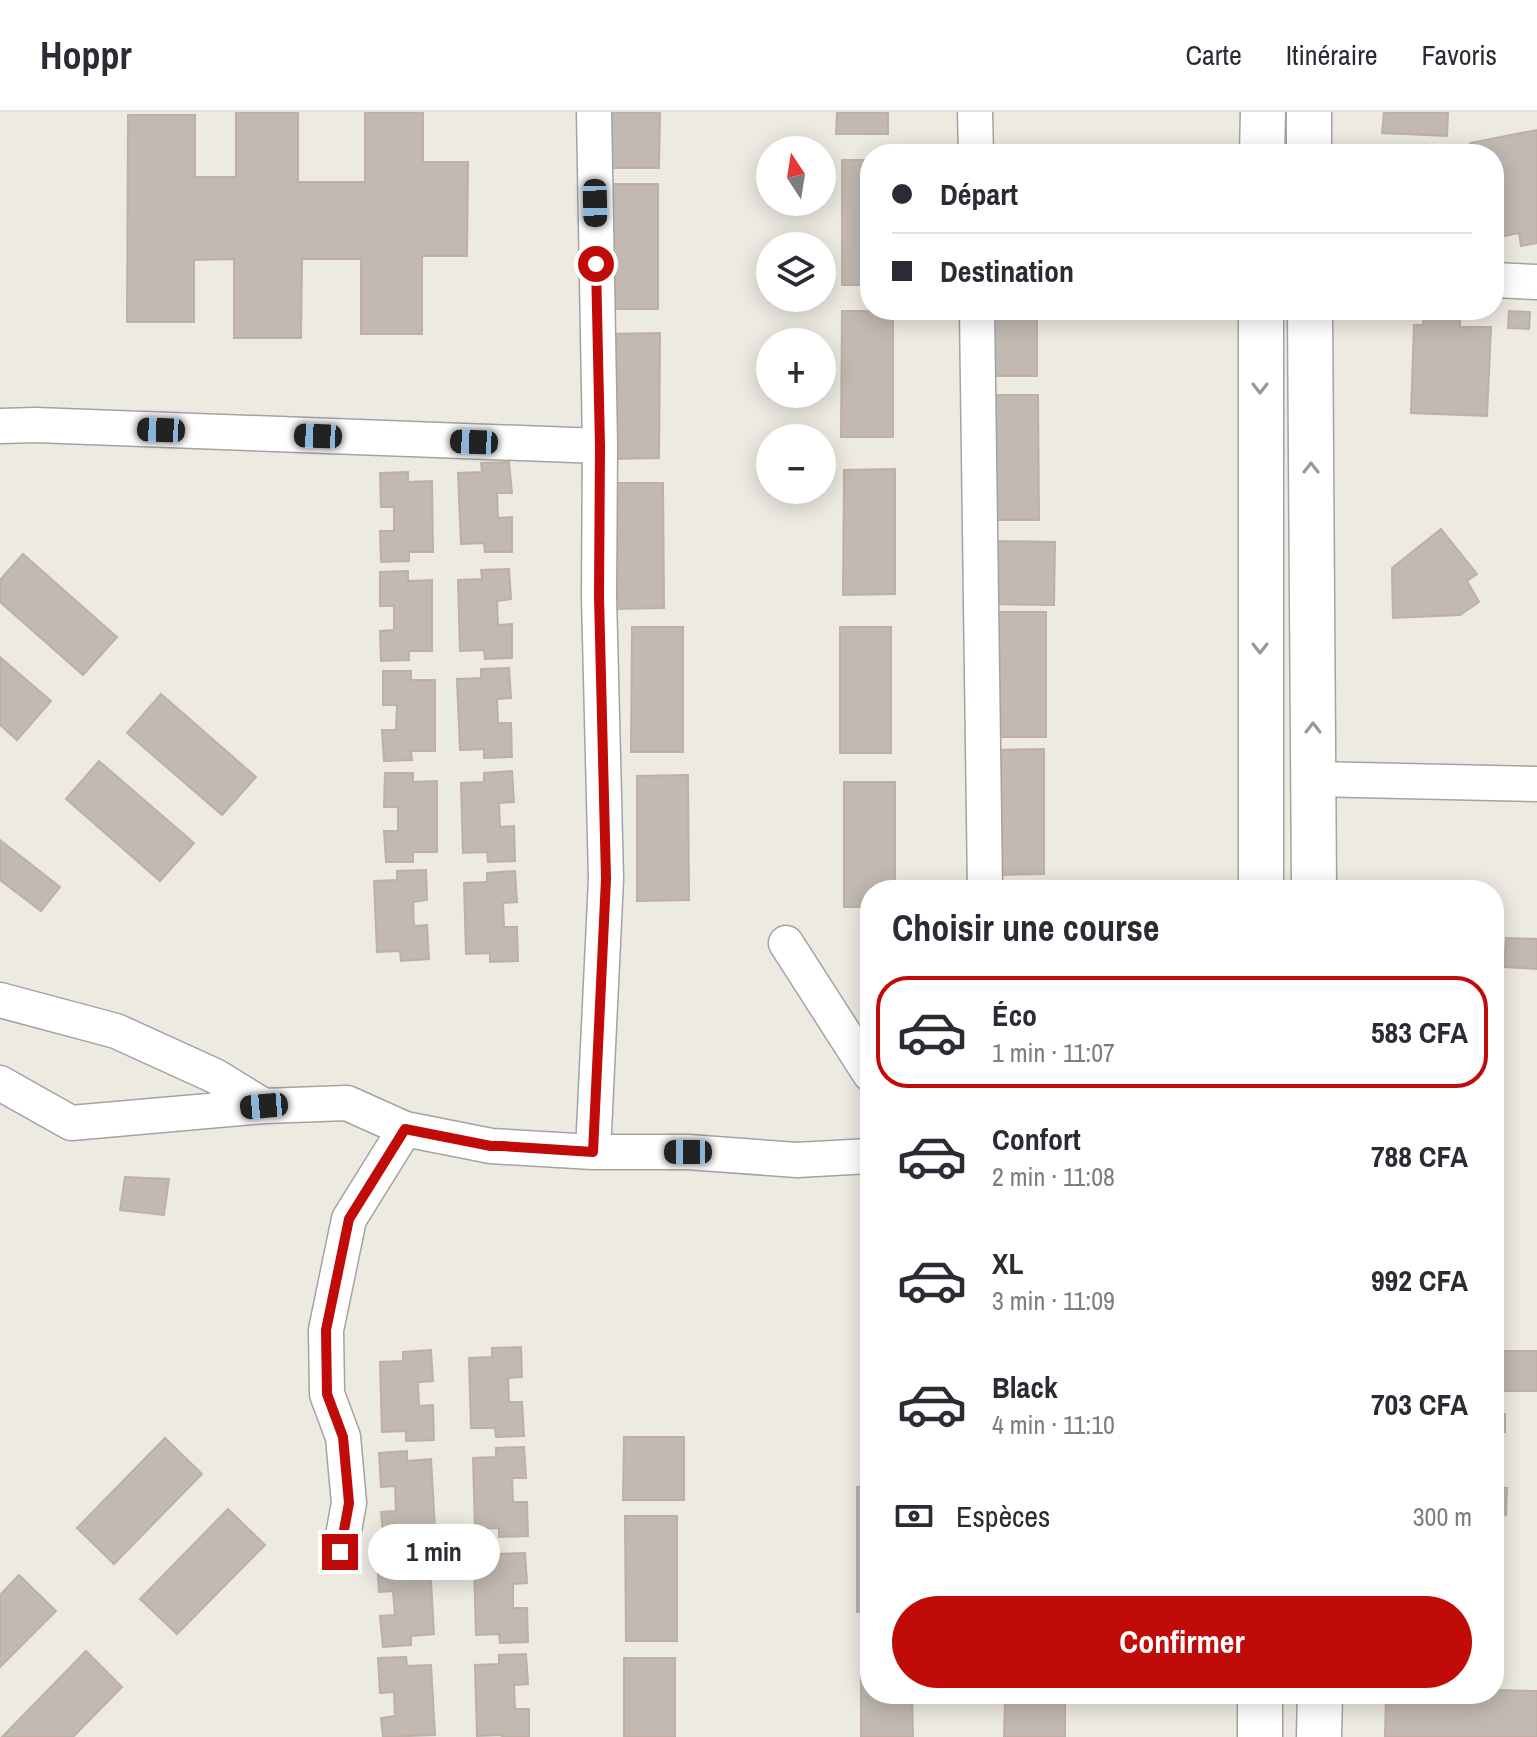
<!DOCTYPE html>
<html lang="fr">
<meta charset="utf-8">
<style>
:root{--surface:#fff;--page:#f2f2f3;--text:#2b2b33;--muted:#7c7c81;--line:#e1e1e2;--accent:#c00b08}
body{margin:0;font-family:"Archivo Narrow",sans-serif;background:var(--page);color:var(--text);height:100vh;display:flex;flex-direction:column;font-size:30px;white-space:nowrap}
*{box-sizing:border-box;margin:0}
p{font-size:26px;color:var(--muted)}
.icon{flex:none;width:44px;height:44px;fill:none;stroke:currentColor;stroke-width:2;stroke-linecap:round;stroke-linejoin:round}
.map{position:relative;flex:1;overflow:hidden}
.drawer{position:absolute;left:860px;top:768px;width:644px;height:824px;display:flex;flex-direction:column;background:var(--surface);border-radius:32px;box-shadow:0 4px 20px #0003}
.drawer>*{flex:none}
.guide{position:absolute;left:860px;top:32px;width:644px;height:176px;border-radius:32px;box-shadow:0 4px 20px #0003;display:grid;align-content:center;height:176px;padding:0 32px;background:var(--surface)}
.needle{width:52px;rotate:348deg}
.fabs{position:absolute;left:756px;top:24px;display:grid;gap:16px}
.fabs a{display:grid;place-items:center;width:80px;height:80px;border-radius:50%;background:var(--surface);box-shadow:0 4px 20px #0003;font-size:40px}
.end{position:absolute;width:36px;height:36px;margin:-18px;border:10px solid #c00b08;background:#fff;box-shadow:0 0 0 4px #fff}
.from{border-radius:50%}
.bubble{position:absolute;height:56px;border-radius:28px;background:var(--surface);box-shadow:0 4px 20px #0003;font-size:26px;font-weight:700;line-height:56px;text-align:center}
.car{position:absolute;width:24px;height:48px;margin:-24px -12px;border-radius:10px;box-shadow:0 0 6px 2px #0007;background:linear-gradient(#222 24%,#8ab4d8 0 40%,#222 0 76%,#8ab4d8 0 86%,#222 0)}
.guide b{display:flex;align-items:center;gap:28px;height:76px;font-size:30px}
.guide b+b{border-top:2px solid var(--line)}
.guide i{width:20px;height:20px;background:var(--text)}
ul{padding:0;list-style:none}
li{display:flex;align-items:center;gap:24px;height:112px;margin:0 16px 12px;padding:0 16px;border:4px solid transparent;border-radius:32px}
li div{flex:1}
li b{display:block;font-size:30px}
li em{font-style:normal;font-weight:700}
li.current{border-color:var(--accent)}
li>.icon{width:72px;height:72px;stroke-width:1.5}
h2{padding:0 32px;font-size:36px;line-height:96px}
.pay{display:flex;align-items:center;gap:20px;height:88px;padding:0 32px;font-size:30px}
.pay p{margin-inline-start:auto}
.primary-button{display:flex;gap:16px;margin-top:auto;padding:16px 32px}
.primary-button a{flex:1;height:92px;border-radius:48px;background:var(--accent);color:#fff;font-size:32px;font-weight:700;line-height:92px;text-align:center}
header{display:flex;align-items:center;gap:48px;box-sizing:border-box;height:112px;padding:0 40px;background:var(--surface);border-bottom:2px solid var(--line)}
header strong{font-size:38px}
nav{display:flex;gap:44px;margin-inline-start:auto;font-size:28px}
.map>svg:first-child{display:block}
</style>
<header>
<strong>Hoppr</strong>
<nav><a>Carte</a><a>Itinéraire</a><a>Favoris</a></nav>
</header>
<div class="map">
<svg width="1537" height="1625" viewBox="0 0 1537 1625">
<rect width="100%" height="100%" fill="#edeae2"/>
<!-- building -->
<path fill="#c1b9b2" stroke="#beb0a5" stroke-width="2" d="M236,0H298V70H365V0H423V50H468L467,144H422V222H361V147H302L301,226H234V147L194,148V210H127L128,3H195V65H236Z
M608,0H660L659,56H608Z
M837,0H888V22H836Z
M1384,0H1448L1447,24L1382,21Z
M1537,18V131L1521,134L1519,121L1494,126V42H1472L1470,31Z
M842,48H870V173H842Z
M607,72H658V197H607Z
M985,198H1037V264H985Z
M1424,198H1460V215H1491L1487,304L1411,301L1414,213H1423Z
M842,199H893V325H841Z
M1509,199L1530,200L1529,217L1508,216Z
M660,221L659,346L608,347V222Z
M988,283H1038L1039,408H987Z
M509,350L512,381H497L498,406L512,405V440H485L484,431L461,432L458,361L482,360L481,351Z
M895,357V482L843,483L844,358Z
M408,360V370L432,369L433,440H409V449L381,450L380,419H394V395H381L380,361Z
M613,371H663L664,496L613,497Z
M1441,417L1477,462L1467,469L1479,490L1460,503L1393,506L1392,456Z
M994,429L1055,430L1054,493L993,492Z
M23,442L117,525L83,563L0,490V468Z
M509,457L511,487L497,489L498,513L512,512V546L485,547L484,538L460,539L458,468L482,467L481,458Z
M408,459V469L432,468V539H409V548L381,549L380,519L394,518V494H380V460Z
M995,500H1046V625H995Z
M632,515H683V640H631Z
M840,515H891V641H840Z
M0,545L51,589L17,628L0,613Z
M509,556L511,586L497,587L498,611H511L512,645L484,646V637L460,638L457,567L481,566V557Z
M383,559H411V568H435V639H411L412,648L384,649L382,618H396L397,593H383Z
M161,582L256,665L222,703L127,621Z
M1044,637V762L993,763L992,638Z
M99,649L194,731L160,769L66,687Z
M512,659L514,690L499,691L500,715L514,714L515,749L488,750L487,740L463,741L461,671L484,670V661Z
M385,661H413V670L437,669V740H413V750H386L384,719H398V695H384Z
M688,663L689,788L637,789V664Z
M844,670H895V778H870V795H844Z
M0,728L60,775L41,799L0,768Z
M426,758L427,788L413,790L414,814L427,813L429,847L401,849L400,839L377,840L374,769L397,768V759Z
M515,759L517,790L503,791L504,815H517L518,849L490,850V841L466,842L464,771L487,770V761Z
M1506,826L1537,827V857L1504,855Z
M125,1065L169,1067L164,1103L120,1098Z
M521,1235L522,1265L508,1266L509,1290H522L524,1324L496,1325L495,1316H471L469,1246L492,1245V1236Z
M431,1238L433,1269L418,1270L419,1294L433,1293L434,1328L406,1329V1319L382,1320L380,1250L403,1249V1240Z
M1494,1239H1537V1279H1494Z
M1494,1302H1505V1320H1494Z
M624,1325H684V1388H623Z
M165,1326L202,1362L114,1452L77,1416Z
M524,1335L526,1366H512L513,1390H527L528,1424L499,1425V1416L475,1417L473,1346L496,1345V1336Z
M407,1339V1349L431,1347L435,1417L412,1419L413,1429L384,1430L381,1400L396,1399L395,1374L381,1375L379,1341Z
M857,1375H870V1500H857Z
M1494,1375L1507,1376L1506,1403L1494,1402Z
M228,1397L265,1433L177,1522L140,1487Z
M625,1404H677V1529H626Z
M525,1441L527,1471L513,1472V1496H527L528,1530L500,1531L499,1522L476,1523L474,1452L497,1451L496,1442Z
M405,1444L406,1453L430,1452L434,1522L411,1524V1533L383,1535L380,1504L395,1503L393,1479L379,1480L377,1445Z
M19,1463L56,1499L0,1555V1483Z
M861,1531H870V1582H912L913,1625H861Z
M86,1539L122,1575L73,1625H2Z
M526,1542L528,1572L514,1573L515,1597H529V1625H502V1623L477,1624L475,1553L499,1552V1543Z
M406,1545L407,1554L431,1553L435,1623L383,1625L381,1606L395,1604L394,1580L380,1581L378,1546Z
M624,1546H675V1625H624Z
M1494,1578L1537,1579V1625H1385L1386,1582H1494Z
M1005,1589L1065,1590V1625H1004Z"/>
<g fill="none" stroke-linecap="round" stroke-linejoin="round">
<defs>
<path id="minor" d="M975,0L976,42
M1494,168L1537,170
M977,198L985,778
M0,314L36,313L600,334
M1313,667L1537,672
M786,831L870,962
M0,888L116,919L215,964L264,994
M0,971L71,1011L264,994L347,991L405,1017L491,1034L593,1040H688L797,1048L870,1044
M593,1040L606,767L599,484L600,334L594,0
M340,1440L349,1391L343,1325L327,1282L326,1218L349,1107L405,1017"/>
<path id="tertiary" d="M1309,0V42
M1262,42L1263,0
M1310,198L1314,778
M1261,778V198
M1260,1625V1582
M1319,1625L1320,1582"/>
</defs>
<!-- minor casing -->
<use href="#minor" stroke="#a3a3a3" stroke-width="37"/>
<!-- tertiary casing -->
<use href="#tertiary" stroke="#a3a3a3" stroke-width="47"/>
<!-- minor -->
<use href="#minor" stroke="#fff" stroke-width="34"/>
<!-- tertiary -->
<use href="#tertiary" stroke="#fff" stroke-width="44"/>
</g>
<!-- one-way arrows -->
<defs><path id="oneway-chevron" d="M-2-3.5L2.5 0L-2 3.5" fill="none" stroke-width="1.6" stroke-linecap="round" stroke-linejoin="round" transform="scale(2)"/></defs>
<g stroke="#999">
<use href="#oneway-chevron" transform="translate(1260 276) rotate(90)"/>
<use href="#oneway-chevron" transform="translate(1311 356) rotate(-90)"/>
<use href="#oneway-chevron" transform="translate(1260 536) rotate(90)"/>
<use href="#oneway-chevron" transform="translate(1313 616) rotate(-90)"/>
</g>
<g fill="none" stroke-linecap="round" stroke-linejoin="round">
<!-- route -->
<path stroke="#c00b08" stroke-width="10" d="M340,1440L349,1391L343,1325L327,1282L326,1218L349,1107L405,1017L491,1034H502L593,1040L606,767L599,484L600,334L596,152"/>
</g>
</svg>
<div class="fabs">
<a><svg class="needle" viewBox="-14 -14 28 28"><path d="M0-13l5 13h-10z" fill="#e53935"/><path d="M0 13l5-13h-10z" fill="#7c7c81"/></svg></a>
<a><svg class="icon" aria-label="layers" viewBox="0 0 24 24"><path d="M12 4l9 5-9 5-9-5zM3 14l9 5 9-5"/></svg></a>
<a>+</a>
<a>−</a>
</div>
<i class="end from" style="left:596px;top:152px"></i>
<i class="end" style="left:340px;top:1440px"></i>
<div class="bubble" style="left:368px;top:1412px;width:132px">1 min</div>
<i class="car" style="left:595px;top:91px;rotate:179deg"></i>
<i class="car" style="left:161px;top:318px;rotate:272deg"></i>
<i class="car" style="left:318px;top:324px;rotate:272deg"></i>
<i class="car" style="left:474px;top:330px;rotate:272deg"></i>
<i class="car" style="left:264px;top:994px;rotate:265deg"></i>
<i class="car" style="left:688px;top:1040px;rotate:270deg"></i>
<div class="guide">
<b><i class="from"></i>Départ</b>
<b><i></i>Destination</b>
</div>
<section class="drawer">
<h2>Choisir une course</h2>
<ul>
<li class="current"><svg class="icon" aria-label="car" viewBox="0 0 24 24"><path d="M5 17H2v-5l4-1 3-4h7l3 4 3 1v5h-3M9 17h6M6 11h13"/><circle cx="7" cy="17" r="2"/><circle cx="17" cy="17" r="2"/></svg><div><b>Éco</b><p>1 min · 11:07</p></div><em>583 CFA</em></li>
<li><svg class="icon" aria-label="car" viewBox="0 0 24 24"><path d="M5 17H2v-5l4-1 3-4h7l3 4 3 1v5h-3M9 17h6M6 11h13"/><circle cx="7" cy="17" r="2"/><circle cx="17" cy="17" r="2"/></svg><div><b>Confort</b><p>2 min · 11:08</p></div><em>788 CFA</em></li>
<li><svg class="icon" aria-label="car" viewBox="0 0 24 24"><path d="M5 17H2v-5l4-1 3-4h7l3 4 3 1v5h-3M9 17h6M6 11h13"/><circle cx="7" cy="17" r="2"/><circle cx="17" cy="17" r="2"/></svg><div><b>XL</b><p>3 min · 11:09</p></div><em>992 CFA</em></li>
<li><svg class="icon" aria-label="car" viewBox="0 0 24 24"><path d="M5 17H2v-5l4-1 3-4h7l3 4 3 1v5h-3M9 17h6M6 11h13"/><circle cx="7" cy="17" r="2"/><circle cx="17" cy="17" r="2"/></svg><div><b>Black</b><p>4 min · 11:10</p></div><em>703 CFA</em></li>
</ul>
<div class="pay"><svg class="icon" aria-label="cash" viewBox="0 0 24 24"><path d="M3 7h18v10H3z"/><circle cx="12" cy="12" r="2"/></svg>Espèces<p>300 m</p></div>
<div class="primary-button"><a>Confirmer</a></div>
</section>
</div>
